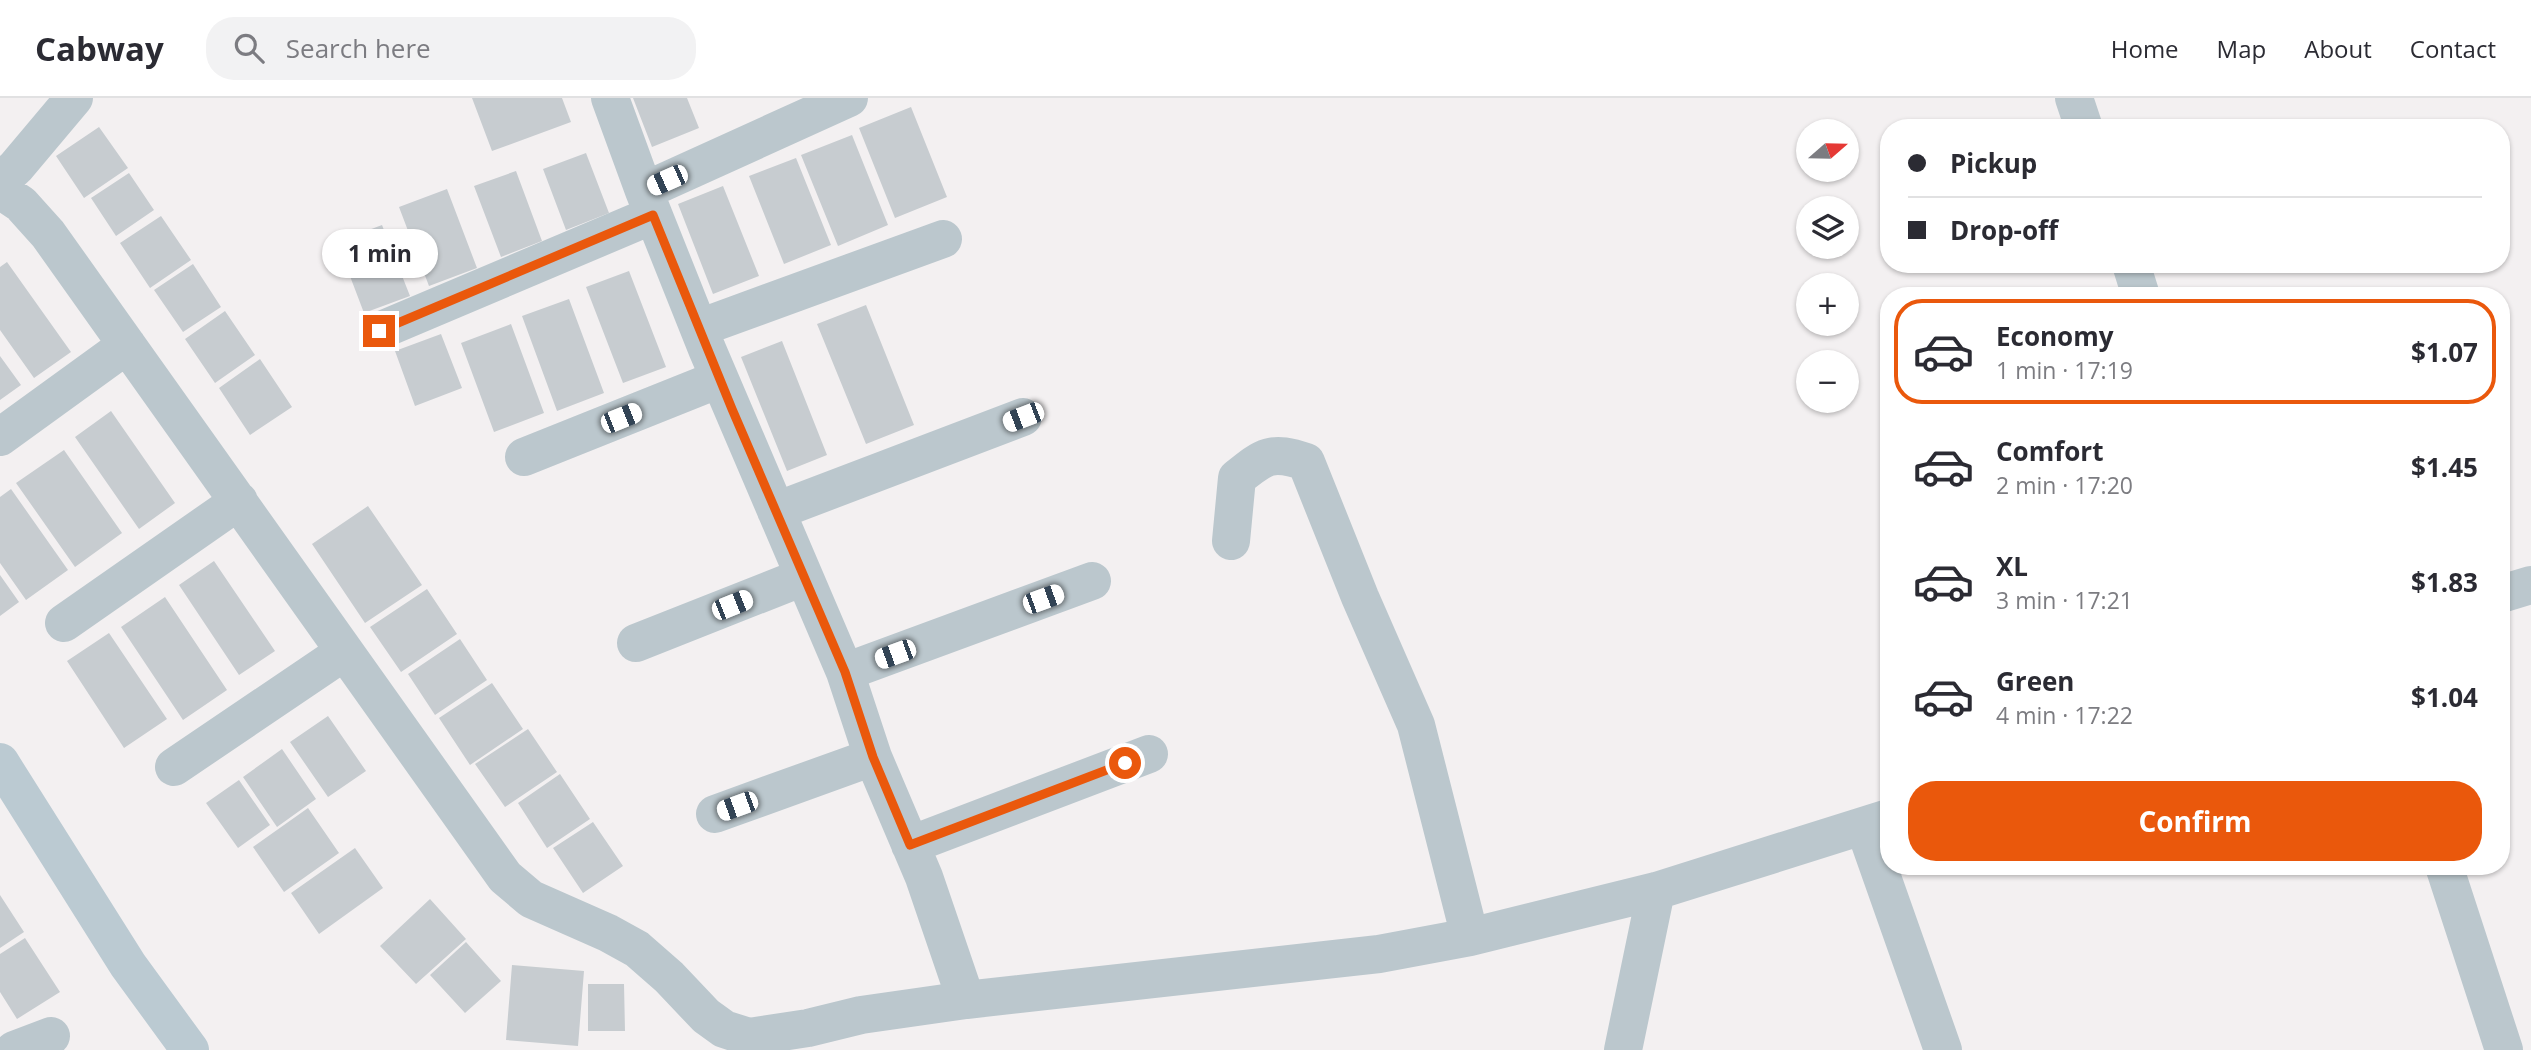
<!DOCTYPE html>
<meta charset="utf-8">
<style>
:root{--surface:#fff;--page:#f2f2f3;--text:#2b2b33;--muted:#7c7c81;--line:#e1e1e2;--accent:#ea580c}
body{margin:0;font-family:"Open Sans",sans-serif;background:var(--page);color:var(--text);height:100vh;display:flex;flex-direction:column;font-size:26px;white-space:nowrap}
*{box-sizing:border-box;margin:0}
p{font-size:23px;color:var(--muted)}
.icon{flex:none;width:38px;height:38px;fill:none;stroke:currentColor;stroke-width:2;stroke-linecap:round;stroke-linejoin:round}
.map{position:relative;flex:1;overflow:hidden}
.side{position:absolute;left:1880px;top:189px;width:630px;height:588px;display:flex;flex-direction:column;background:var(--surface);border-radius:28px;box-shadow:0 2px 5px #0004}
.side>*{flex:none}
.top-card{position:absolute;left:1880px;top:21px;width:630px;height:154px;border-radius:28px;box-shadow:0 2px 5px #0004;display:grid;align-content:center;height:154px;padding:0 28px;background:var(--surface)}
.needle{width:46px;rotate:70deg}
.buttons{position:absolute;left:1796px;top:21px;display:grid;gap:14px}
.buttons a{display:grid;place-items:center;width:63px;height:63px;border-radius:50%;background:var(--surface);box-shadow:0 2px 5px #0004;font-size:35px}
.end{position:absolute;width:32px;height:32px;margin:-16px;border:9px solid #ea580c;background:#fff;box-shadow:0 0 0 4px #fff}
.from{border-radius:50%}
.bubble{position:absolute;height:49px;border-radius:24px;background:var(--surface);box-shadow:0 2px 5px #0004;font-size:23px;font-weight:700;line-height:49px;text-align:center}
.car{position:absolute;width:21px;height:42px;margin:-21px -10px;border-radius:9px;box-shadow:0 0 5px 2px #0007;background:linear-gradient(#fff 24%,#345 0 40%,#fff 0 76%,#345 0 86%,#fff 0)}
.top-card b{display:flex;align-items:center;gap:24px;height:66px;font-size:26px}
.top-card b+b{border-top:2px solid var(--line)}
.top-card i{width:18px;height:18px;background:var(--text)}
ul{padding:12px 0 0;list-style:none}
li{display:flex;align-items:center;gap:21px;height:105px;margin:0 14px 10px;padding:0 14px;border:4px solid transparent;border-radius:28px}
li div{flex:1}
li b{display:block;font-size:26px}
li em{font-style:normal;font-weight:700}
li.on{border-color:var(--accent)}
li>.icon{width:63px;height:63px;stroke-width:1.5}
.button{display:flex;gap:14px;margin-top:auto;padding:14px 28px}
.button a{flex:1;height:80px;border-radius:28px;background:var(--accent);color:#fff;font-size:28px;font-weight:700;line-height:80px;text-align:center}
header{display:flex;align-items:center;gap:42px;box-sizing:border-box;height:98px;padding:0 35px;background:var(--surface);border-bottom:2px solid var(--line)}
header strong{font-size:33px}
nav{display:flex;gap:38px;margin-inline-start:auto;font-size:24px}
.search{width:490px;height:63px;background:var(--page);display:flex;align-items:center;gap:18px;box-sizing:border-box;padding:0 24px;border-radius:28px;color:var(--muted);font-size:26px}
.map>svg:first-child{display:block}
</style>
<header>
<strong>Cabway</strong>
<div class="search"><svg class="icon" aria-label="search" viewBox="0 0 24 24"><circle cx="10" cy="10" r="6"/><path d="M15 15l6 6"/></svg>Search here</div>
<nav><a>Home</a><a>Map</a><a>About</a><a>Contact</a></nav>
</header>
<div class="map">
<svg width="2531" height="952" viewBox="0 0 2531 952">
<rect width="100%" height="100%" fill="#f3f0f1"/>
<!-- building -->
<path fill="#c7ccd0" d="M472,0H562L571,24L492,53Z
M633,0H687L699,30L652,49Z
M911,9L947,99L895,120L859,30Z
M99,29L128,70L84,100L56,58Z
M852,37L888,127L838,148L801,57Z
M586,55L609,115L566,132L543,71Z
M796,60L831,147L784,166L749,78Z
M516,73L542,143L501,159L474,88Z
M129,75L154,112L116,138L91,100Z
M723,88L759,178L713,196L678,106Z
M447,91L477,170L429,188L399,109Z
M161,118L191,162L150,190L120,145Z
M382,127L410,198L364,215L337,144Z
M7,164L71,254L34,280L0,232V169Z
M193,166L221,209L183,234L154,192Z
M629,173L666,269L623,285L586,189Z
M569,201L604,295L557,313L522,218Z
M866,207L914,327L866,346L817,226Z
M225,213L255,257L215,285L185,241Z
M511,226L544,315L494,334L461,245Z
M441,236L462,290L415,308L395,253Z
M782,243L827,357L787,373L741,259Z
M0,258L21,287L0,302Z
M260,261L292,309L250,337L219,290Z
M111,313L175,405L139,431L75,339Z
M64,352L122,435L75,469L16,385Z
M11,391L68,472L26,502L0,465V399Z
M368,408L422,487L365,525L312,446Z
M214,463L275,553L239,577L179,487Z
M0,477L19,504L0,518Z
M427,491L457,536L401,574L370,529Z
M165,499L227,592L183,622L121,529Z
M109,535L167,621L124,650L67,563Z
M460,541L487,582L435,617L408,576Z
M492,585L523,631L470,667L439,620Z
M328,618L366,673L328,699L290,644Z
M528,631L557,674L505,709L475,666Z
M282,651L316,701L277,729L243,679Z
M560,676L590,721L547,750L518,705Z
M239,682L270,727L238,750L206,705Z
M308,710L339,755L284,794L253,749Z
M593,724L623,768L583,795L553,750Z
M355,750L383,790L319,836L291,795Z
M0,797L24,834L0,850Z
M430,801L466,841L416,886L380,848Z
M25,840L60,894L17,921L0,894V856Z
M466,844L501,883L465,915L430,877Z
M512,867L584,873L578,948L506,942Z
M588,886H624L625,933H588Z"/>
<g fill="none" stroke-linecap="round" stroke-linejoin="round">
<!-- minor -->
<path stroke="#bbc7cd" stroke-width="38" d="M610,0L644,93L707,251L845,574L873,659L924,779L966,902
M0,84L16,69L74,0
M0,92L21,106L48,136L505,779L531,801L608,835L637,851L669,879L706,918L724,931L749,939L808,930L861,917L966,902L1379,856L1470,839L1656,793L1888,720
M644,93L849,0
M699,230L943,141
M379,233L653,117
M0,339L127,247
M524,359L719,281
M776,413L1023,319
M1231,443L1237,380C1264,358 1271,352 1306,364L1360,499L1416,627L1470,839
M64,525L239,403
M636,545L803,479
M845,574L1092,483
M174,669L344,554
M715,716L873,659
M1864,728L1943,952
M910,747L1149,656
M2444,768L2504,952
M14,952L51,938
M1623,952L1656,793"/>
<!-- tertiary -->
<path stroke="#bbc7cd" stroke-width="38" d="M2074,0L2084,30
M2131,166L2141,198
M2501,496L2531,487"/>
<!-- secondary -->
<path stroke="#bbcad2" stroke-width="38" d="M0,664L128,867L190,952"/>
</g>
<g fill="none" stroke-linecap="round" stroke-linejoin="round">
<!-- route -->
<path stroke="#ea580c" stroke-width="9" d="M379,233L653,117L732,311L845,574L873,659L910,747L1125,665"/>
</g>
</svg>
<div class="buttons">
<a><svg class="needle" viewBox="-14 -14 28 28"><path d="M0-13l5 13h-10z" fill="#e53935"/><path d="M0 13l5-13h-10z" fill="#7c7c81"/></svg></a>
<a><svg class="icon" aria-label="layers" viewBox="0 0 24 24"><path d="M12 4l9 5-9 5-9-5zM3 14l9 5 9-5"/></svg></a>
<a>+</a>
<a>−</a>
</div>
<i class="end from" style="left:1125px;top:665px"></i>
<i class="end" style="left:379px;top:233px"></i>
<div class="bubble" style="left:322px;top:131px;width:116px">1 min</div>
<i class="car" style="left:667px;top:82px;rotate:246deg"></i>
<i class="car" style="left:1023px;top:319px;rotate:249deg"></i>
<i class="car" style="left:621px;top:320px;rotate:68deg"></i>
<i class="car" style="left:1043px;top:501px;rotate:70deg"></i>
<i class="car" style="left:732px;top:507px;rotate:68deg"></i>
<i class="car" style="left:895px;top:556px;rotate:250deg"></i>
<i class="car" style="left:737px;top:708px;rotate:250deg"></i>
<div class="top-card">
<b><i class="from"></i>Pickup</b>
<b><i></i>Drop-off</b>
</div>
<section class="side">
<ul>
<li class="on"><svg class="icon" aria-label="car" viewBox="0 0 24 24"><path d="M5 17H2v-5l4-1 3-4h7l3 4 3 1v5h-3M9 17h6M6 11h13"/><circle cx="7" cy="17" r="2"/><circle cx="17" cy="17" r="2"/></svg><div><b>Economy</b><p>1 min · 17:19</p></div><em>$1.07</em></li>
<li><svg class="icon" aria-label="car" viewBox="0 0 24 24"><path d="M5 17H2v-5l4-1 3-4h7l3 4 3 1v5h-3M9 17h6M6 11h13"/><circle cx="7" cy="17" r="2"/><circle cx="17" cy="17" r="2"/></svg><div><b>Comfort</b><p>2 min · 17:20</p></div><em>$1.45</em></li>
<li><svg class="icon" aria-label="car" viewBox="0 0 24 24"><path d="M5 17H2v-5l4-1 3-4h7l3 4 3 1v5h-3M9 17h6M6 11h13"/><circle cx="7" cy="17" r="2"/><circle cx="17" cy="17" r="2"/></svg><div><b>XL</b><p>3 min · 17:21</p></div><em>$1.83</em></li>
<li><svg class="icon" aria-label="car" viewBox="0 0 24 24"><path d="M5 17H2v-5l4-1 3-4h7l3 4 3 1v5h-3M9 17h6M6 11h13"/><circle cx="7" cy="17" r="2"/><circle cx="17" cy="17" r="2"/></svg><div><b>Green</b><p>4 min · 17:22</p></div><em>$1.04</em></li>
</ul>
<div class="button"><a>Confirm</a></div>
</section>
</div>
